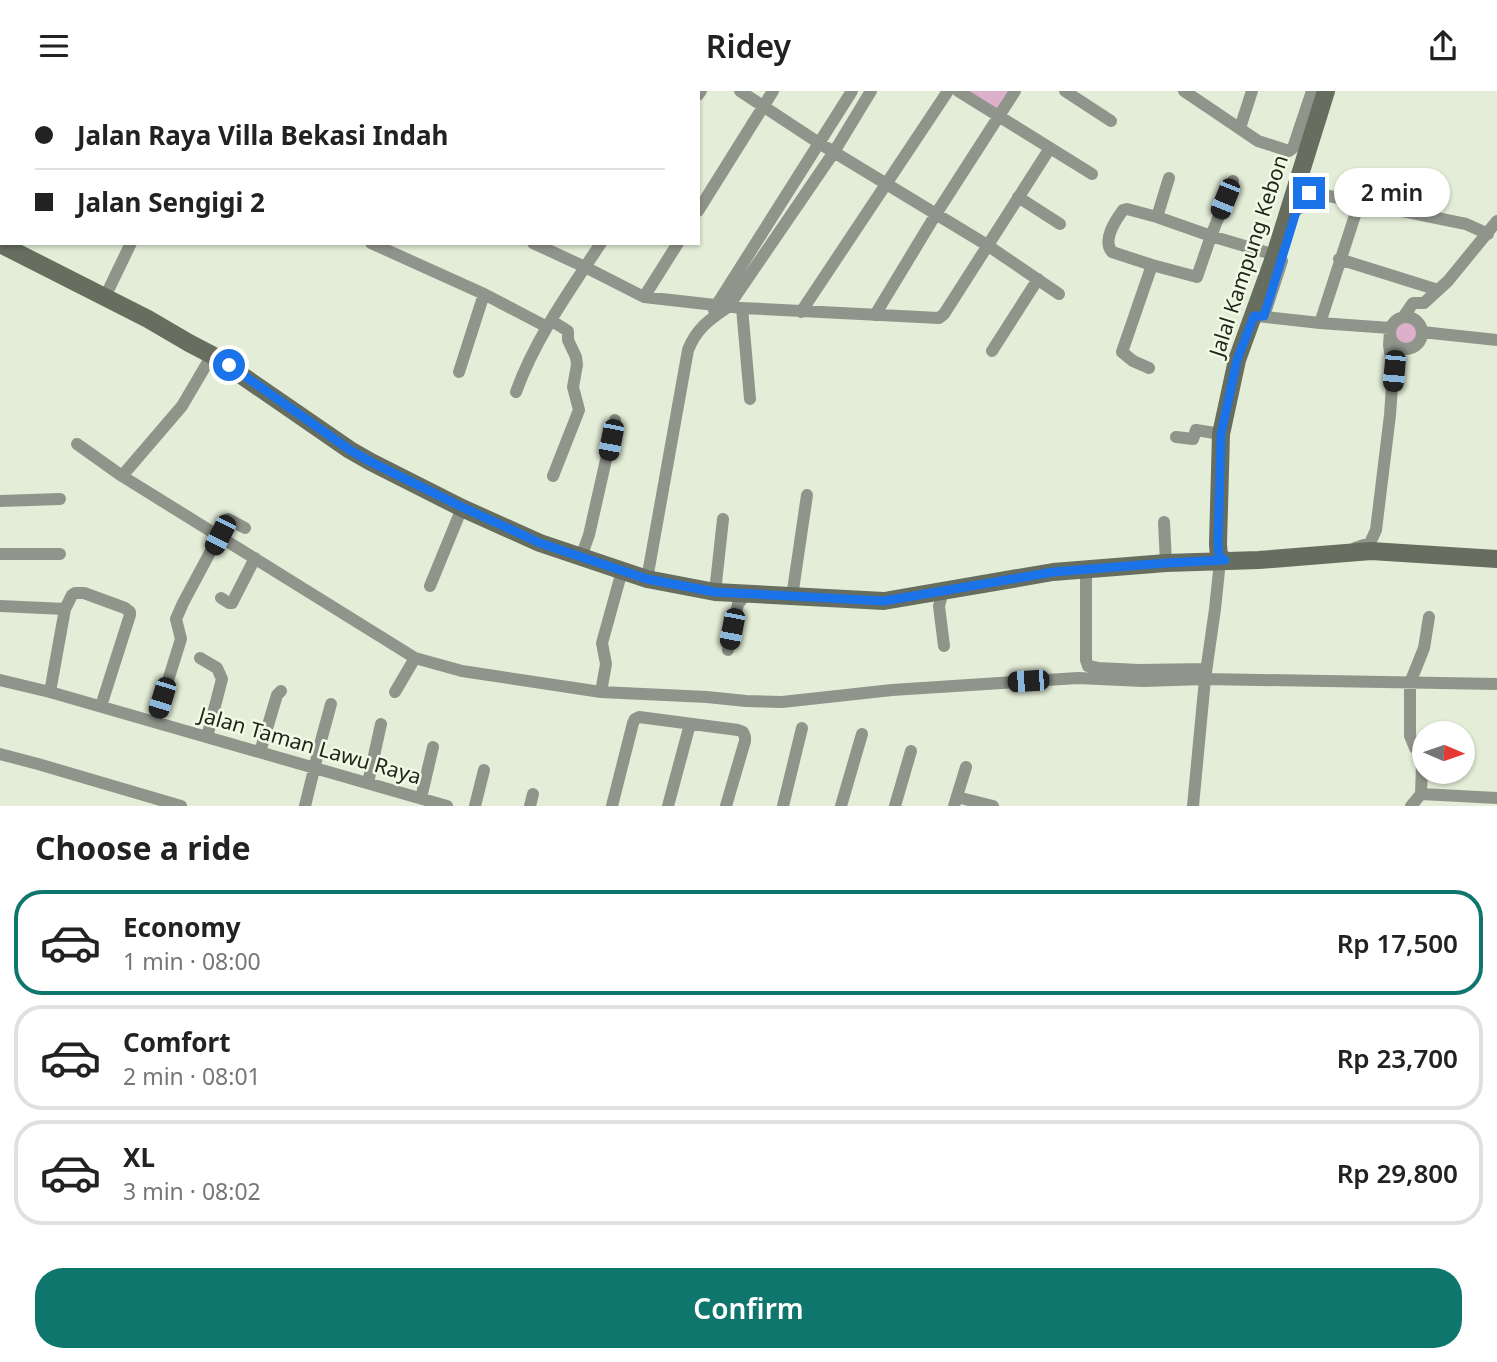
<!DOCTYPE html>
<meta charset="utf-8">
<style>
:root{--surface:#fff;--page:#f2f2f2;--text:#222;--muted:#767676;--line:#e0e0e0;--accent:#0f766e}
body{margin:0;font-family:"Noto Sans",sans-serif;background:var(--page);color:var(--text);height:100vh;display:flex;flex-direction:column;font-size:26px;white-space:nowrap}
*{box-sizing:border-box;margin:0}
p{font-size:23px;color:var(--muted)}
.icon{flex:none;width:38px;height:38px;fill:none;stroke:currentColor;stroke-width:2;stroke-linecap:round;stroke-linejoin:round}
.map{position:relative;height:715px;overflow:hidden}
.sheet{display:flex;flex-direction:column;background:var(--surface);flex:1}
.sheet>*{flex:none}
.guide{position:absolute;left:0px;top:0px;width:700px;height:154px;box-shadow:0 2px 5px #0004;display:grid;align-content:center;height:154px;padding:0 35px;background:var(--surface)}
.needle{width:46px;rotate:92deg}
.tools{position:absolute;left:1412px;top:630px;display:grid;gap:14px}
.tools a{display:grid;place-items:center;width:63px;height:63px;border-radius:50%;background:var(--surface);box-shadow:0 2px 5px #0004;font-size:35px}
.end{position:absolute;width:32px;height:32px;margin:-16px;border:9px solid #1a73e8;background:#fff;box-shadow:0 0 0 4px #fff}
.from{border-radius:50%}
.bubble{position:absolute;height:49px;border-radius:24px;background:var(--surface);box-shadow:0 2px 5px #0004;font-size:23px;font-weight:600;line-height:49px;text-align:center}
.car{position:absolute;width:21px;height:42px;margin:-21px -10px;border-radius:9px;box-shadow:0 0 5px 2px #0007;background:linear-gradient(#222 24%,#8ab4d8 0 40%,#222 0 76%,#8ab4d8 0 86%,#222 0)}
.guide b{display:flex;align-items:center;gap:24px;height:66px;font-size:26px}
.guide b+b{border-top:2px solid var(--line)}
.guide i{width:18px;height:18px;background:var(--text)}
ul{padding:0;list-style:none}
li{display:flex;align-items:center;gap:21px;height:105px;margin:0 14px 10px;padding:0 21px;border:4px solid var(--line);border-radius:28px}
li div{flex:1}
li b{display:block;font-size:26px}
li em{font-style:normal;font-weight:600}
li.current{border-color:var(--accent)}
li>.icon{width:63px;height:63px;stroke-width:1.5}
h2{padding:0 35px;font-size:32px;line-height:84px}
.primary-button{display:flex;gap:14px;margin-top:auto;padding:14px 35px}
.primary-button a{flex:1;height:80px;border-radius:28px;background:var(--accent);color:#fff;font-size:28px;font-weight:600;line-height:80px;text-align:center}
header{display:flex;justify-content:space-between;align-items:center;height:91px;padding:0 35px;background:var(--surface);font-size:32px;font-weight:600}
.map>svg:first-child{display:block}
</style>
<header><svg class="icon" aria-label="menu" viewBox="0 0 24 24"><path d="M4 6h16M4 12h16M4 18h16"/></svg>Ridey<svg class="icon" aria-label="share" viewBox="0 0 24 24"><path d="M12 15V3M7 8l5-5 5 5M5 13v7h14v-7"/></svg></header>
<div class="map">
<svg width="1497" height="715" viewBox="0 0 1497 715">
<rect width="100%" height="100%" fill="#e3edd7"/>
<!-- green -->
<path fill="#dcb0ca" d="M968,0H1008L996,19Z
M1390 242a16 16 0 1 1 32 0a16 16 0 1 1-32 0Z"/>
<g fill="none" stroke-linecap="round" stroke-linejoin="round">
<!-- street -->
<path stroke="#90958b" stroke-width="12" d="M265,0L268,2
M616,0L620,2
M740,0L819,52L987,154L1059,203
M958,0L1092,83
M1065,0L1111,30
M1184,0L1258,50L1289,60L1293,57L1312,0
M157,2V0
M319,2L320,0
M384,2L385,0
M448,2L449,0
M574,2L575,0
M698,4L701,0
M1240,37L1252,0
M1018,106L1060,133
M1297,119L1301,106L1308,102H1314L1466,133L1488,143
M698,120L773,0
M1157,126L1169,87
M371,152L484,203L547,236
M533,152L585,176L644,206L742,217L939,227L944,223L1050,57
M1339,168L1438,199
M1152,174L1197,186L1211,145L1233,90
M105,206L131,152
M644,206L678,152
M742,217L750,308
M714,219L716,215L852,0
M801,221L948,0
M875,224L936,123L1015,0
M1257,225L1320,232L1390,237
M1264,225L1282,170
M1404,225L1413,212H1424L1448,190L1497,130
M1390 242a16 16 0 1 1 32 0a16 16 0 1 1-32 0Z
M552,230L568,240V249L576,266L577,274L573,296L579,319L553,385
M1320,232L1359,112
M1422,241L1497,249
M992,260L1038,188
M1149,277L1133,270L1122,261L1152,174L1112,161C1102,149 1115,130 1123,119L1127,118L1157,126L1211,145L1275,164
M459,281L484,203
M516,301C535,248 570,199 601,152
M1176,346L1193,348L1196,339L1221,343
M77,353L122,385L415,567L462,580L601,601L707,606L746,610L782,611L892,599L1078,587L1143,590L1205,588L1497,593
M122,385L182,315L212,264
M0,410L60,408
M1164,431L1166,472
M1355,457L1370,452L1376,439L1390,324L1393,280L1389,254L1390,240
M0,463H60
M581,466L589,444L615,329
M1086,478V569L1088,575L1098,577L1139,579L1206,578
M647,488L688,259C696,238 710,228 728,216L834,61L871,0
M430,495L462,417
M943,500L939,515L944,555
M715,501L723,428
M792,506L807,404
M221,507L229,512H232L255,467
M0,515L65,518
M728,559L738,513L747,502
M200,567L217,577L222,588L207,646
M0,589L50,601L447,715
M50,601L65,518L72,504L75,502H84L125,517L130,521V524L101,615
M395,601L415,567
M601,601L606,573L602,552L622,480
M155,631L181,548L176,528L183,512L228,428L245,437
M1415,657L1410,645V592L1424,557L1429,526
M260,661L277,604L281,600
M0,663L38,673L181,715
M368,692L381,633
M1421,703L1497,707
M957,706L993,715
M421,707L433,656
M305,715L322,646L331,613
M475,715L484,679
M530,715L533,703
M612,715L633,632L635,628L639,626L738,639L743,641L745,646V650L726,715
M668,715L690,633
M783,715L802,637
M841,715L862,643
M895,715L911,660
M954,715L966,676
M1193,715L1205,588L1215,518L1220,470
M1411,715L1421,703L1422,673"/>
<!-- secondary -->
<path stroke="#676d5f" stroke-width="18" d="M0,153L148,228L189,252L212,264L350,359L371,371L462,417L540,452L647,488L715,501L884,510L1053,481L1166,472L1259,469L1371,460L1497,468
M1225,469L1219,466L1218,453L1221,343L1237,269L1275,164L1326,0"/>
</g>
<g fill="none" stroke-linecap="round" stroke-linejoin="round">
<!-- route -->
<path stroke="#1a73e8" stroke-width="9" d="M229,274L350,359L371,371L462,416L540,452L647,488L715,501L884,510L1053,481L1166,472L1225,469L1219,466L1218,453L1221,343L1237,269L1254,225H1264L1300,108L1304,104L1309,102"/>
</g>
<g text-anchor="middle" stroke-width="5" stroke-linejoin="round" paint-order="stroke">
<!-- street labels -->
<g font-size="21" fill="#22251d" stroke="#f0fae4">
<text transform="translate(1249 165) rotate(-72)" y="7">Jalal Kampung Kebon</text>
<text transform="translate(310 655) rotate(16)" y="7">Jalan Taman Lawu Raya</text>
</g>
</g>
</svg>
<div class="tools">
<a><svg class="needle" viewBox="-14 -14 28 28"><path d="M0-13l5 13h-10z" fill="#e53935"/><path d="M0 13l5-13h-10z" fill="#767676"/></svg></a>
</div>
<i class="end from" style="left:229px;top:274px"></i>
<i class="end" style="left:1309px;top:102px"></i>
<div class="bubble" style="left:1334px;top:77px;width:116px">2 min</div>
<i class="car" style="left:1225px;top:108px;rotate:202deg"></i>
<i class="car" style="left:1394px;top:280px;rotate:185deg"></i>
<i class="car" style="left:611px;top:349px;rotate:191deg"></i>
<i class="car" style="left:220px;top:444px;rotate:207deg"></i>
<i class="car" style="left:732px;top:538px;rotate:191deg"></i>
<i class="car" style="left:1028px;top:590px;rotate:266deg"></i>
<i class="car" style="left:162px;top:607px;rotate:197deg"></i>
<div class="guide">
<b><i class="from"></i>Jalan Raya Villa Bekasi Indah</b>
<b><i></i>Jalan Sengigi 2</b>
</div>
</div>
<section class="sheet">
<h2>Choose a ride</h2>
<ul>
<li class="current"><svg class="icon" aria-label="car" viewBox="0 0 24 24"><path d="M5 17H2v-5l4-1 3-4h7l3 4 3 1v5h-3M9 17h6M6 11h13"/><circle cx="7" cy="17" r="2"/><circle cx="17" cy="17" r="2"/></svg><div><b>Economy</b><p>1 min · 08:00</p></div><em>Rp 17,500</em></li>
<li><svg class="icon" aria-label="car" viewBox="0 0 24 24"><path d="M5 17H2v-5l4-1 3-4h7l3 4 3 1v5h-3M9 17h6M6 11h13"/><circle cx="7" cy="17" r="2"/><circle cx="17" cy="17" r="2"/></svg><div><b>Comfort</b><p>2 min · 08:01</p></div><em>Rp 23,700</em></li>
<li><svg class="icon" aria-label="car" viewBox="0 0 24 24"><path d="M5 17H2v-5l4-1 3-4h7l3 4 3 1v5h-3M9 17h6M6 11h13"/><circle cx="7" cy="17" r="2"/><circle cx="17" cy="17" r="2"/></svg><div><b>XL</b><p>3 min · 08:02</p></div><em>Rp 29,800</em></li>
</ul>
<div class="primary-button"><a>Confirm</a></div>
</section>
